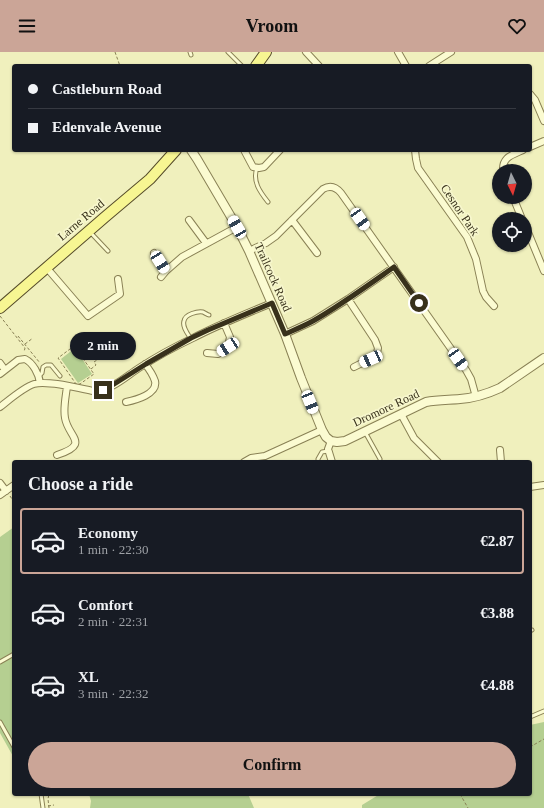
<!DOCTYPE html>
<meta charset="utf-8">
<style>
:root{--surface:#171b24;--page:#20242c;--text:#f1f3f6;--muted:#9ea1a6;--line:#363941;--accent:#cba597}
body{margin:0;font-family:"Times New Roman",serif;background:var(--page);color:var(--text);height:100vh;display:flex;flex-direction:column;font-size:15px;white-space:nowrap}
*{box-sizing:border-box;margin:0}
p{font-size:13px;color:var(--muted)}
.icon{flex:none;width:22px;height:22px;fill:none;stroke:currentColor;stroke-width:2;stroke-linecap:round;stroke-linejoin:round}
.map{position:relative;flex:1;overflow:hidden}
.details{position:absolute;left:12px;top:408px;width:520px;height:336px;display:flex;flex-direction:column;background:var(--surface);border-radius:4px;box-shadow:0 1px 3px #0004}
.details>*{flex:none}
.banner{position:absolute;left:12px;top:12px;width:520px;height:88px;border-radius:4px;box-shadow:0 1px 3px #0004;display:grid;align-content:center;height:88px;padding:0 16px;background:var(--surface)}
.needle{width:26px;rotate:175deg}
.tools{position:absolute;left:492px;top:112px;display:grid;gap:8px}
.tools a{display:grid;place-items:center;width:40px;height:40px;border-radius:50%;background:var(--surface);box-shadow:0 1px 3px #0004;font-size:20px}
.end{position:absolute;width:18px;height:18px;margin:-9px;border:5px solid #38311b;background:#fff;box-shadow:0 0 0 2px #fff}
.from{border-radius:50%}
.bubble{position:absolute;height:28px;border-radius:14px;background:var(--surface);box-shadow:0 1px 3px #0004;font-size:13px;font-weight:700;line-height:28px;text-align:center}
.car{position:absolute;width:12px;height:24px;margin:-12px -6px;border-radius:5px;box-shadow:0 0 3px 1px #0007;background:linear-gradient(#fff 24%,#345 0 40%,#fff 0 76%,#345 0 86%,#fff 0)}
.banner b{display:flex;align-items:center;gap:14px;height:38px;font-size:15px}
.banner b+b{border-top:1px solid var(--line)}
.banner i{width:10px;height:10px;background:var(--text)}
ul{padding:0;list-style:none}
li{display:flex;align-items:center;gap:12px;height:66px;margin:0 8px 6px;padding:0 8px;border:2px solid transparent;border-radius:4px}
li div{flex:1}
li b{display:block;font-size:15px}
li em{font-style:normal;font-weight:700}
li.selected{border-color:var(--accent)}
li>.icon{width:36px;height:36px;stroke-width:1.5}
h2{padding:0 16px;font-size:18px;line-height:48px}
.button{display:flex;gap:8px;margin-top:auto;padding:8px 16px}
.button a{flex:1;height:46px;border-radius:24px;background:var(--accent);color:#111;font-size:16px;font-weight:700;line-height:46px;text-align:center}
header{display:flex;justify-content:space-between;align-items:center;height:52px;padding:0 16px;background:var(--accent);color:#111;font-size:18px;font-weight:700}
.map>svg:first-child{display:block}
</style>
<header><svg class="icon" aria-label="menu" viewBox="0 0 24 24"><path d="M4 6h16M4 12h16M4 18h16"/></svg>Vroom<svg class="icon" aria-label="heart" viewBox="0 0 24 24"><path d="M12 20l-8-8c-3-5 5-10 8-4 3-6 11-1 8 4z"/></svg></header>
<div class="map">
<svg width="544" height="756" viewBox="0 0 544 756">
<rect width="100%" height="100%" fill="#f0f0bd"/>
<!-- green -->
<path fill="#b5cf91" d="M75,296L92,322L78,331L61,307Z
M14,475V706L0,681V485Z
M544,670V756H362V753L380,742H530V673Z
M89,742H248L254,756H90L91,749Z"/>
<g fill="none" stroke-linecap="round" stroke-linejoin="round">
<defs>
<path id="service" d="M190,0L191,3
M228,0L242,14
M257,116C252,129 260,140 268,150
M90,180L108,199
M191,287C188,282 182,275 184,269C185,262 198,259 203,260C205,261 208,263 209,263
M39,324L42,321L43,315L46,313H51L60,324
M365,380L380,407
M318,410V407L322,400L328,399
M530,579L532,578
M0,610L14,602
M530,665L544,659
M0,670L14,695
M41,742L43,756"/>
<path id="minor" d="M306,0L319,14
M398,0L406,14
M429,14L451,0
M530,42L535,48L544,69
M530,95L544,89
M244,98L253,115L259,116L264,115L280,98
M415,98L416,107L418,116L467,185L476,207L483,239L486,245L494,254
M503,119C502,105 512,103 523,98
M513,145L522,167
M189,168L206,191
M292,168L317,201
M525,173L544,219
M249,199L266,191L276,184L323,137C330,133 336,135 341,141L466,318L471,327L476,345
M154,201L166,219
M46,215L88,264L120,242L118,227
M161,225L166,219L182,205L237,175
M348,247L375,288L378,296L377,301L374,305L354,315
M285,282L313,269L348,247L394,215
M207,301L218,302L228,295L230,285L224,271
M0,311L5,318
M0,322L18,308L25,307C33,311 39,322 40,331
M126,350C136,348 158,342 155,329C153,323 149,317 145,312
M0,355C9,348 24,335 34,332C47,328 78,336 93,339C111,339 125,325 139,316C156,305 174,295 193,286C218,273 245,262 272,251
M401,362L414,386L438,410
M331,389L328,397L332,410
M500,398L501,410
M57,403C91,392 68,385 65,366C63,356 66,344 67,334
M244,410L251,406L265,404L322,378
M0,431L6,439
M530,435L544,433
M0,443L14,433"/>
<path id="tertiary" d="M191,98L197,107L237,175L249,199L285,282L301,326L322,378L326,385L331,389L337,390L345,389L426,350C437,348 449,348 460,347C474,346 487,342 500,336L544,306"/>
<path id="primary" d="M256,14L266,0
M0,256L105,165L150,127L176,98"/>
</defs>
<!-- service casing -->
<use href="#service" stroke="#898155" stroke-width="5"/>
<!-- minor casing -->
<use href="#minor" stroke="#898155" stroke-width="8"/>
<!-- tertiary casing -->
<use href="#tertiary" stroke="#898155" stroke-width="10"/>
<!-- primary casing -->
<use href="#primary" stroke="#564c2a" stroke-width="12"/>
<!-- path -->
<path stroke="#898155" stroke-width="1" stroke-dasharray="3 2" stroke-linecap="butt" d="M115,0L120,14
M0,264L25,296L24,300
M18,284L40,311
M25,292L33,286
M74,294L94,322L80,332H76L58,306Z
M79,300L83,297
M91,317L96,313L94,310L97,308
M10,444L14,450
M530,695L544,687
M460,742L468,756
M48,754L54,753
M49,756L48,747L49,742"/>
<!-- service -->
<use href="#service" stroke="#fbfbd1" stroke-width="3"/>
<!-- minor -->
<use href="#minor" stroke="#fbfbd1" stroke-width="6"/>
<!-- tertiary -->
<use href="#tertiary" stroke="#fbfbd1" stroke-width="8"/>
<!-- primary -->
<use href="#primary" stroke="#f7f692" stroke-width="10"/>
</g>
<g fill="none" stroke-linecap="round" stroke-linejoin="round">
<!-- route -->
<path stroke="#38311b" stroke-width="5" d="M103,338L111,334L146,312L191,286L208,278L272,251L285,282C294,278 304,274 313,269C341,253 367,234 394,215L419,251"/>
</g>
<g text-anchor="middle" stroke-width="3.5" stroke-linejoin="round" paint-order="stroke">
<!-- street labels -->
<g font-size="12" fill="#38311b" stroke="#f7f7cd">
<text transform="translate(460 158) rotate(56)" y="4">Cesnor Park</text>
<text transform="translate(81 168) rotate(-40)" y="4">Larne Road</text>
<text transform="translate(273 225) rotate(66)" y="4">Trailcock Road</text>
<text transform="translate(386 356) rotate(-25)" y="4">Dromore Road</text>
</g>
</g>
</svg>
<div class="tools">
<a><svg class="needle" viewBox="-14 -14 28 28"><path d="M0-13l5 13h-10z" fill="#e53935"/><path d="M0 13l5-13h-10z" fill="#9ea1a6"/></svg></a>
<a><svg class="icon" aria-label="locate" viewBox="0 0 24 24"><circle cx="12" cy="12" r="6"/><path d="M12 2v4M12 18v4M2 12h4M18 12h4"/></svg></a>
</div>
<i class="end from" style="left:419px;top:251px"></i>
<i class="end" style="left:103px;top:338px"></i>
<div class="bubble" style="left:70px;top:280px;width:66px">2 min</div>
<i class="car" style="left:360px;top:167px;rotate:145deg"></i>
<i class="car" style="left:237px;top:175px;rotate:330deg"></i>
<i class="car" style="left:160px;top:210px;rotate:148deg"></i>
<i class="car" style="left:228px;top:295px;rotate:237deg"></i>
<i class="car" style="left:371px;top:307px;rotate:246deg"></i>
<i class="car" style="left:458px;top:307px;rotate:145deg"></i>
<i class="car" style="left:310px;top:350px;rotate:158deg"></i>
<div class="banner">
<b><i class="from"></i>Castleburn Road</b>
<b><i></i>Edenvale Avenue</b>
</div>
<section class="details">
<h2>Choose a ride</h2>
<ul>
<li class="selected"><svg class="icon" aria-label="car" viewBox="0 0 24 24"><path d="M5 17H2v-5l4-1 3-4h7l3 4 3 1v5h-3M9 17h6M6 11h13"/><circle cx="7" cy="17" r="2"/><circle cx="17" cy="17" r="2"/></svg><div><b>Economy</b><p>1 min · 22:30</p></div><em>€2.87</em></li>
<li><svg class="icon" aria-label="car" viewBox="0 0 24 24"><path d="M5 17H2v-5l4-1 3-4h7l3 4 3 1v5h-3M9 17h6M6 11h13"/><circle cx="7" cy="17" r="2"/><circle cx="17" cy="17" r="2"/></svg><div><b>Comfort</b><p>2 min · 22:31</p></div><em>€3.88</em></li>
<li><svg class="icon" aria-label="car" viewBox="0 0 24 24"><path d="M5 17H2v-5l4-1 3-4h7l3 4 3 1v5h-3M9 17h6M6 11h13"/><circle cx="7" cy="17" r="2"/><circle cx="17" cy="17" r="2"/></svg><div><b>XL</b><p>3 min · 22:32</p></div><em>€4.88</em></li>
</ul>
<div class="button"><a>Confirm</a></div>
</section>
</div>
